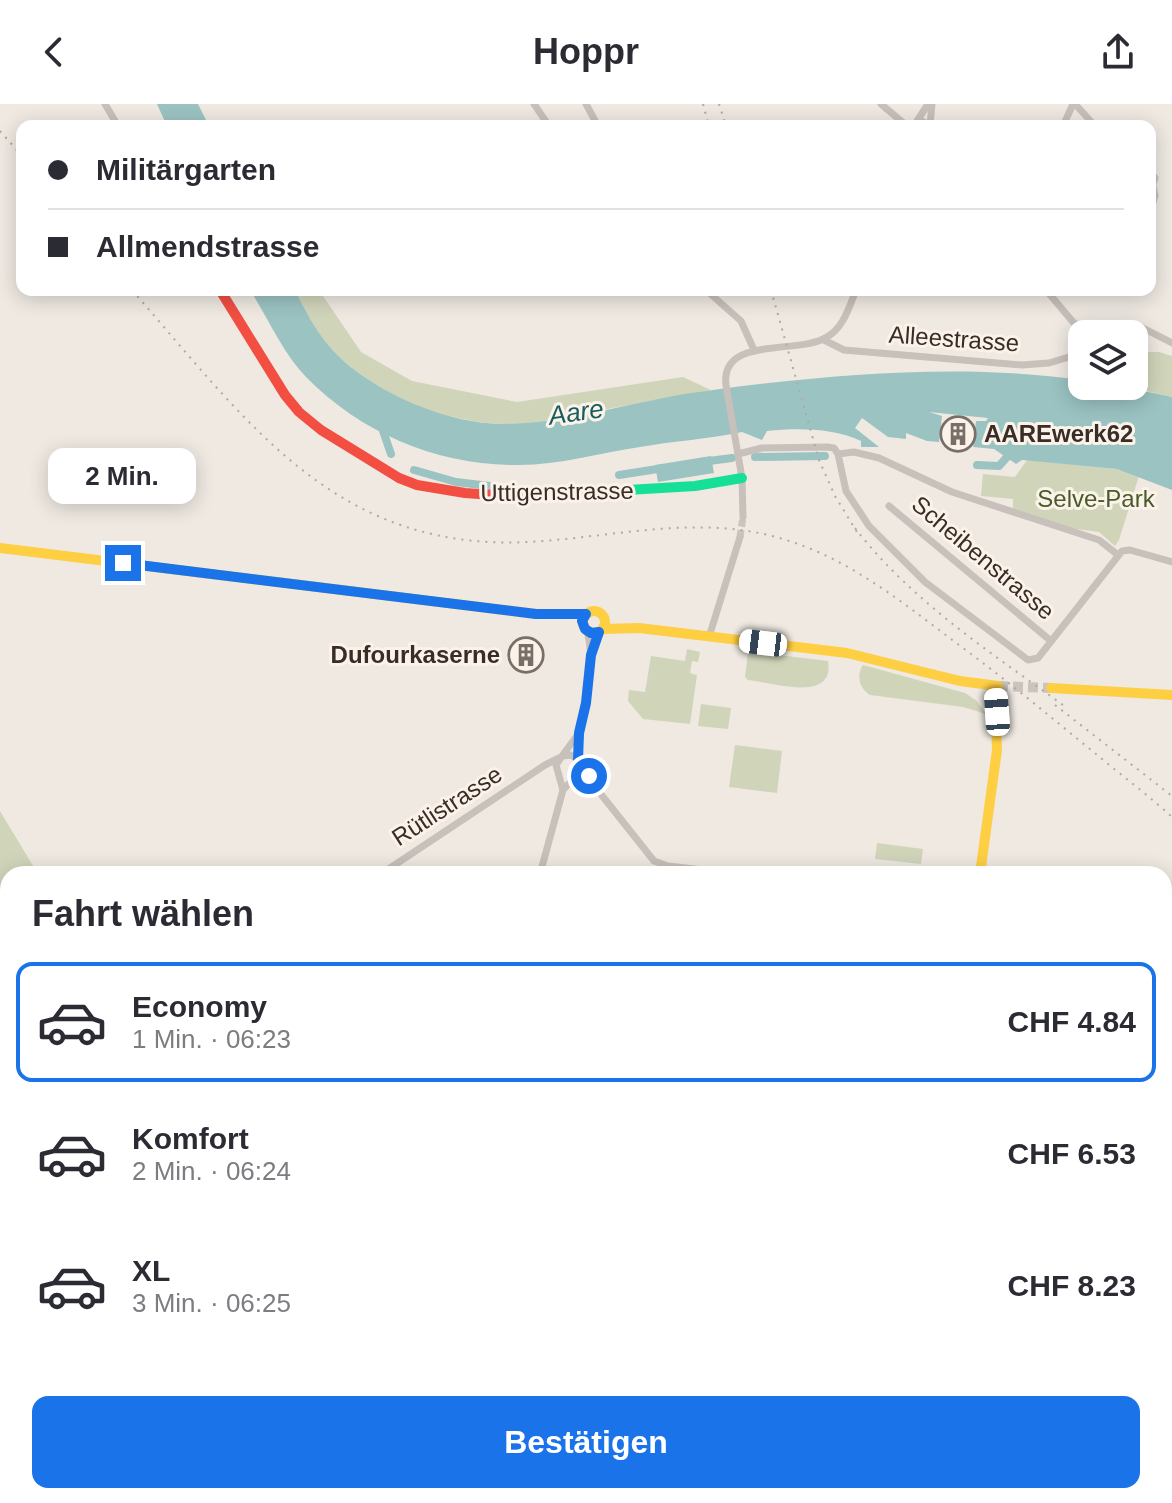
<!DOCTYPE html>
<html lang="de">
<meta charset="utf-8">
<style>
:root{--surface:#fff;--page:#f2f2f3;--text:#2b2b33;--muted:#7c7c81;--line:#e1e1e2;--accent:#1a73e8}
body{margin:0;font-family:Arial,sans-serif;background:var(--page);color:var(--text);height:100vh;display:flex;flex-direction:column;font-size:30px;white-space:nowrap}
*{box-sizing:border-box;margin:0}
p{font-size:26px;color:var(--muted)}
.icon{flex:none;width:44px;height:44px;fill:none;stroke:currentColor;stroke-width:2;stroke-linecap:round;stroke-linejoin:round}
.map{position:relative;flex:1;overflow:hidden}
.sheet{position:absolute;left:0px;top:762px;width:1172px;height:638px;display:flex;flex-direction:column;background:var(--surface);border-radius:24px 24px 0 0;box-shadow:0 4px 20px #0003}
.sheet>*{flex:none}
.top-card{position:absolute;left:16px;top:16px;width:1140px;height:176px;border-radius:16px;box-shadow:0 4px 20px #0003;display:grid;align-content:center;height:176px;padding:0 32px;background:var(--surface)}
.buttons{position:absolute;left:1068px;top:216px;display:grid;gap:16px}
.buttons a{display:grid;place-items:center;width:80px;height:80px;border-radius:16px;background:var(--surface);box-shadow:0 4px 20px #0003;font-size:40px}
.end{position:absolute;width:36px;height:36px;margin:-18px;border:10px solid #1a73e8;background:#fff;box-shadow:0 0 0 4px #fff}
.from{border-radius:50%}
.bubble{position:absolute;height:56px;border-radius:16px;background:var(--surface);box-shadow:0 4px 20px #0003;font-size:26px;font-weight:700;line-height:56px;text-align:center}
.car{position:absolute;width:24px;height:48px;margin:-24px -12px;border-radius:10px;box-shadow:0 0 6px 2px #0007;background:linear-gradient(#fff 24%,#345 0 40%,#fff 0 76%,#345 0 86%,#fff 0)}
.top-card b{display:flex;align-items:center;gap:28px;height:76px;font-size:30px}
.top-card b+b{border-top:2px solid var(--line)}
.top-card i{width:20px;height:20px;background:var(--text)}
ul{padding:0;list-style:none}
li{display:flex;align-items:center;gap:24px;height:120px;margin:0 16px 12px;padding:0 16px;border:4px solid transparent;border-radius:16px}
li div{flex:1}
li b{display:block;font-size:30px}
li em{font-style:normal;font-weight:700}
li.active{border-color:var(--accent)}
li>.icon{width:72px;height:72px;stroke-width:1.5}
h2{padding:0 32px;font-size:36px;line-height:96px}
.action{display:flex;gap:16px;margin-top:auto;padding:16px 32px}
.action a{flex:1;height:92px;border-radius:16px;background:var(--accent);color:#fff;font-size:32px;font-weight:700;line-height:92px;text-align:center}
header{display:flex;justify-content:space-between;align-items:center;height:104px;padding:0 32px;background:var(--surface);font-size:36px;font-weight:700}
.map>svg:first-child{display:block}
</style>
<header><svg class="icon" aria-label="back" viewBox="0 0 24 24"><path d="M15 5l-7 7 7 7"/></svg>Hoppr<svg class="icon" aria-label="share" viewBox="0 0 24 24"><path d="M12 15V3M7 8l5-5 5 5M5 13v7h14v-7"/></svg></header>
<div class="map">
<svg width="1172" height="1399" viewBox="0 0 1172 1399">
<rect width="100%" height="100%" fill="#efe9e2"/>
<!-- green -->
<path fill="#d0d5ba" d="M295,186H319L361,248L412,277L517,298L683,273L711,286C671,293 631,301 591,308C562,314 529,321 499,320C438,316 371,289 330,243C315,227 305,206 295,186Z
M1145,248H1159L1172,252V293L1134,284Z
M1027,356L1117,365L1139,372L1119,436L1115,442L1099,428L1069,424L1013,405V395L981,392L983,370L1015,373Z
M687,545L700,548L698,558L692,557L690,569L697,571L690,620L643,615L628,597L629,586L645,588L651,552L685,557Z
M738,546L828,557C835,599 774,579 748,576L745,573L748,549Z
M863,561L965,589L977,597L986,610L963,603L870,591C859,584 856,571 863,561Z
M701,600L731,604L728,625L698,622Z
M735,641L782,647L777,689L729,683Z
M0,707L38,770H8V806L0,811Z
M877,739L923,745L921,760L875,755Z
M492,1392H713L715,1399H495Z"/>
<!-- water -->
<path fill="#9bc3c2" d="M157,0H198L209,22H167Z
M250,186H295C305,206 315,226 330,243C367,286 446,320 503,320C574,319 643,294 713,286C833,270 962,259 1082,276V282C1114,282 1141,286 1172,293V386L1117,365L1022,356L1016,360L994,345L973,343L976,317H986L988,314L929,308L942,312L939,338L927,337L906,329V335L888,333L862,314L855,324L879,343H861V337C832,324 798,324 767,327L762,336L742,328C708,335 674,337 640,343C600,349 559,361 519,361C439,362 362,330 306,273C283,249 268,214 250,186Z
M711,352L714,369L658,378L655,361Z"/>
<g fill="none" stroke-linecap="round" stroke-linejoin="round">
<!-- canal -->
<path stroke="#9bc3c2" stroke-width="8" d="M381,321L391,350
M755,353L825,352
M701,358L732,354
M977,361L999,362L1007,353
M414,366L456,378L498,383
M619,371L664,364"/>
<!-- street-tunnel -->
<path stroke="#cbc3bd" stroke-width="7" stroke-dasharray="7 3.5" stroke-linecap="butt" d="M740,433L743,413"/>
<!-- secondary-tunnel -->
<path stroke="#cbc3bd" stroke-width="10" stroke-dasharray="10 5" stroke-linecap="butt" d="M998,582L1051,584"/>
<!-- street -->
<path stroke="#c8c0ba" stroke-width="7" d="M105,0L118,22
M534,0L549,22
M586,0L598,22
M881,0L907,22
M1075,0L1095,22
M917,17L928,0
M930,21L932,0
M910,22L920,16L931,22
M1063,22L1073,0
M1150,67L1155,74L1152,83
M1150,107L1155,92L1153,82
M706,186L741,217L754,246
M1046,186L1073,218L1088,230
M1110,230L1139,222L1172,239
M824,236L844,246L1022,261L1049,259L1082,249
M738,350L762,344L827,343L834,344L838,350L854,348L879,354L952,388L1099,436L1118,451
M838,350L846,387L869,422L925,478L1028,556L1038,554L1122,447L1130,446L1172,458
M889,402L1051,537
M743,413L742,374L726,281C720,231 800,251 827,233C844,223 849,203 856,186
M709,533L740,433
M592,549L599,528
M562,652L579,629
M578,656C578,614 599,570 587,527
M563,686L556,661L562,652L571,651L578,656L592,679L654,757L668,762L738,770
M381,770L545,661L559,654
M540,770L563,686L574,674
M1164,862L1172,871
M1164,930L1172,928
M1164,1017L1172,1018
M1164,1131L1172,1136
M0,1216L8,1218
M0,1241L8,1234
M1164,1281L1172,1272
M0,1335L8,1331
M155,1392L158,1399
M298,1392L300,1399
M392,1392L394,1399
M804,1392L810,1399
M209,1399L228,1392
M446,1399L467,1392"/>
<!-- fast -->
<path stroke="#16e098" stroke-width="10" d="M594,388L695,382L742,374"/>
<!-- slow -->
<path stroke="#ffcf43" stroke-width="10" d="M0,444L536,510H586
M583 518a11 11 0 1 1 22 0a11 11 0 1 1-22 0Z
M603,525L639,524L847,549L960,577L998,582
M1051,584L1172,591
M980,770L997,646L995,582
M1164,1041L1172,1028
M1046,1392L1053,1399"/>
<!-- jam -->
<path stroke="#f24e42" stroke-width="10" d="M220,186L285,291L299,308L321,326L399,374L417,381L465,389L521,393L594,388
M864,1399L871,1392"/>
<!-- rail -->
<path stroke="#b0a9a5" stroke-width="2" stroke-dasharray="2 6" stroke-linecap="butt" d="M703,0L709,22
M719,0L726,22
M0,27L22,52
M132,186C251,322 340,454 543,437C621,431 699,412 776,433C851,453 910,505 971,550C1014,582 1054,616 1096,650C1121,671 1148,691 1172,713
M771,186L819,356L835,392L860,433
M855,424C912,498 993,550 1067,604
M1055,601L1172,692"/>
</g>
<g fill="none" stroke-linecap="round" stroke-linejoin="round">
<!-- route -->
<path stroke="#1a73e8" stroke-width="10" d="M123,459L536,510H586L582,517L585,525L591,529L599,528L591,551L586,599L579,629L578,656L589,672"/>
</g>
<!-- icons -->
<defs>
<symbol id="building-ring" viewBox="-11 -11 22 22"><circle r="9.5" fill="#fbf3e9" stroke="#796f69" stroke-width="1.5"/><path d="M-4-6H4V6H1V3H-1V6H-4ZM-2.5-4.3h1.7v1.8h-1.7ZM.8-4.3h1.7v1.8H.8ZM-2.5-1h1.7V.8h-1.7ZM.8-1h1.7V.8H.8Z" fill="#796f69"/></symbol>
</defs>
<g fill-rule="evenodd">
<use href="#building-ring" x="938" y="310" width="40" height="40"/>
<use href="#building-ring" x="506" y="531" width="40" height="40"/>
</g>
<g text-anchor="middle" stroke-width="6" stroke-linejoin="round" paint-order="stroke">
<!-- street labels -->
<g font-size="24" fill="#3a2d28" stroke="#fbf3e9">
<text transform="translate(954 235) rotate(4)" y="8">Alleestrasse</text>
<text transform="translate(557 388) rotate(-1)" y="8">Uttigenstrasse</text>
<text transform="translate(983 454) rotate(40)" y="8">Scheibenstrasse</text>
<text transform="translate(447 702) rotate(-33)" y="8">Rütlistrasse</text>
</g>
<!-- poi labels -->
<g font-size="24" font-weight="bold" fill="#3a2d28" stroke="#fbf3e9" text-anchor="start">
<text x="984" y="338">AAREwerk62</text>
<text x="500" y="559" text-anchor="end">Dufourkaserne</text>
</g>
<!-- park labels -->
<g font-size="24" fill="#495b29" stroke="#fbf3e9">
<text x="1096" y="403">Selve-Park</text>
</g>
<!-- water labels -->
<g font-size="26" font-style="italic" fill="#185c60" stroke="#fbf3e9">
<text transform="translate(576 308) rotate(-8)" y="9">Aare</text>
</g>
</g>
</svg>
<div class="buttons">
<a><svg class="icon" aria-label="layers" viewBox="0 0 24 24"><path d="M12 4l9 5-9 5-9-5zM3 14l9 5 9-5"/></svg></a>
</div>
<i class="end from" style="left:589px;top:672px"></i>
<i class="end" style="left:123px;top:459px"></i>
<div class="bubble" style="left:48px;top:344px;width:148px">2 Min.</div>
<i class="car" style="left:763px;top:539px;rotate:277deg"></i>
<i class="car" style="left:997px;top:608px;rotate:356deg"></i>
<div class="top-card">
<b><i class="from"></i>Militärgarten</b>
<b><i></i>Allmendstrasse</b>
</div>
<section class="sheet">
<h2>Fahrt wählen</h2>
<ul>
<li class="active"><svg class="icon" aria-label="car" viewBox="0 0 24 24"><path d="M5 17H2v-5l4-1 3-4h7l3 4 3 1v5h-3M9 17h6M6 11h13"/><circle cx="7" cy="17" r="2"/><circle cx="17" cy="17" r="2"/></svg><div><b>Economy</b><p>1 Min. · 06:23</p></div><em>CHF 4.84</em></li>
<li><svg class="icon" aria-label="car" viewBox="0 0 24 24"><path d="M5 17H2v-5l4-1 3-4h7l3 4 3 1v5h-3M9 17h6M6 11h13"/><circle cx="7" cy="17" r="2"/><circle cx="17" cy="17" r="2"/></svg><div><b>Komfort</b><p>2 Min. · 06:24</p></div><em>CHF 6.53</em></li>
<li><svg class="icon" aria-label="car" viewBox="0 0 24 24"><path d="M5 17H2v-5l4-1 3-4h7l3 4 3 1v5h-3M9 17h6M6 11h13"/><circle cx="7" cy="17" r="2"/><circle cx="17" cy="17" r="2"/></svg><div><b>XL</b><p>3 Min. · 06:25</p></div><em>CHF 8.23</em></li>
</ul>
<div class="action"><a>Bestätigen</a></div>
</section>
</div>
